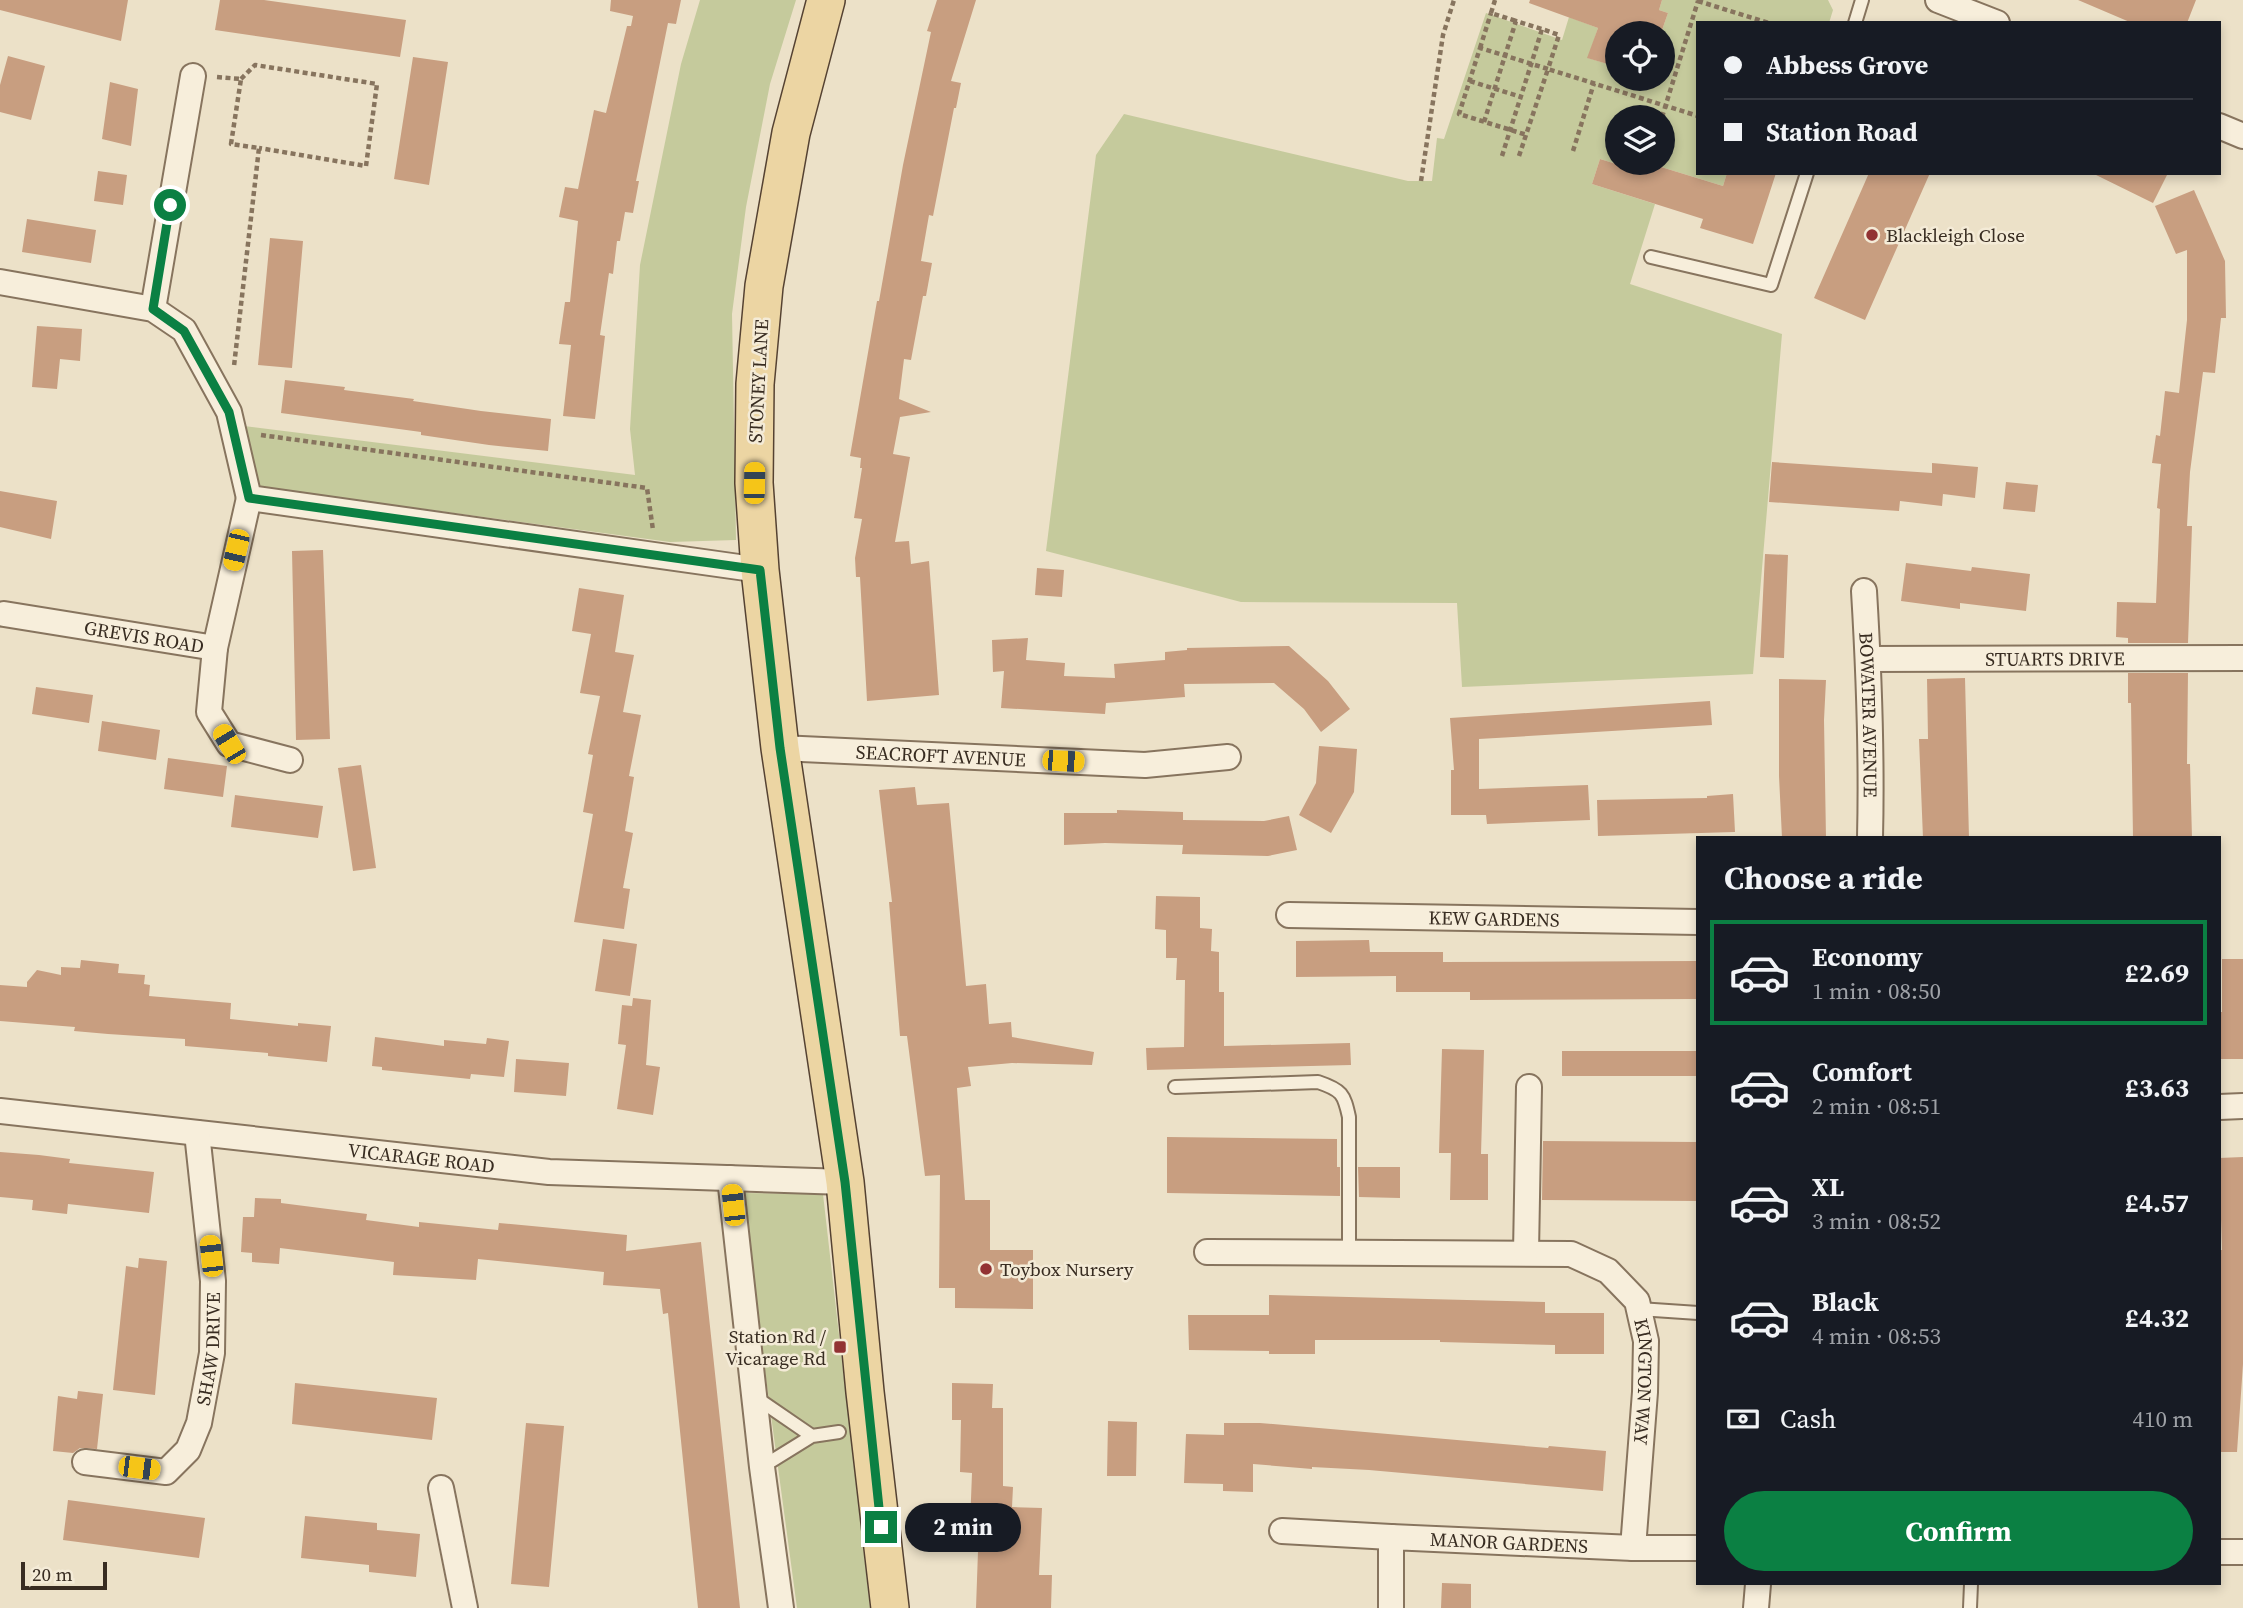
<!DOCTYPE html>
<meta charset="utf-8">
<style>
:root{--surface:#171b24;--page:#20242c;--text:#f1f3f6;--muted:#9ea1a6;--line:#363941;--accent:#0b8043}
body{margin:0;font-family:"Source Serif 4",serif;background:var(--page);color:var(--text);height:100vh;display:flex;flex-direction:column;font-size:26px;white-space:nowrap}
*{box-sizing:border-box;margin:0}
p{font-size:23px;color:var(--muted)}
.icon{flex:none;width:38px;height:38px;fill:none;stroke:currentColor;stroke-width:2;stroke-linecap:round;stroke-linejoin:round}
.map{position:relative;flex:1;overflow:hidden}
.sheet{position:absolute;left:1696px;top:836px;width:525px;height:749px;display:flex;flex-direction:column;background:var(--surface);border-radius:0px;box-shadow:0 4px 10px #0003}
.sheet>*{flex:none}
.top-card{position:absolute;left:1696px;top:21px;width:525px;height:154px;border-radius:0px;box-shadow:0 4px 10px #0003;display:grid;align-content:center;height:154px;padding:0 28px;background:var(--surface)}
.tools{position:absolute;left:1605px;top:21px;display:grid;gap:14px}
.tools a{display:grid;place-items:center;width:70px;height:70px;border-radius:50%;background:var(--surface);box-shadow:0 4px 10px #0003;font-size:35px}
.scale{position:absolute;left:21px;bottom:18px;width:86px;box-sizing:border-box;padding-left:7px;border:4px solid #382c21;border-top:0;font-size:19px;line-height:24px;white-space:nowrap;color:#382c21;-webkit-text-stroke:5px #f4ebd7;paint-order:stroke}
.end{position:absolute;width:32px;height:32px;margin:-16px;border:9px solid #0b8043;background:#fff;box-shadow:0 0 0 4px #fff}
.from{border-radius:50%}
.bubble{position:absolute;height:49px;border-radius:24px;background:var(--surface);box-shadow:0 4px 10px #0003;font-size:23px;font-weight:700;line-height:49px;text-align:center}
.car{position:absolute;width:21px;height:42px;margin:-21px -10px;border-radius:9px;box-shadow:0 0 5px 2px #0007;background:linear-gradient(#f5c518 24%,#345 0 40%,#f5c518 0 76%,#345 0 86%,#f5c518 0)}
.top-card b{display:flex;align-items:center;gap:24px;height:66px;font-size:26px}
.top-card b+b{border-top:2px solid var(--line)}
.top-card i{width:18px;height:18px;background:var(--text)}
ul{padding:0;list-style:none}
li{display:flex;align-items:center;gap:21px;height:105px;margin:0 14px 10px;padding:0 14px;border:4px solid transparent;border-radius:0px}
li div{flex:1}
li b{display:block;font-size:26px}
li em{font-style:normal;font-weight:700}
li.on{border-color:var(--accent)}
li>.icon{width:63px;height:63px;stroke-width:1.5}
h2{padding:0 28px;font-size:32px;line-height:84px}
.pay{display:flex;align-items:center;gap:18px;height:77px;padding:0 28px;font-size:26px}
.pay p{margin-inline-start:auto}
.primary-button{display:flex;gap:14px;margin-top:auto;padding:14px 28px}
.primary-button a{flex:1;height:80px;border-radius:42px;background:var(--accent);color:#fff;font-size:28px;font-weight:700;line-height:80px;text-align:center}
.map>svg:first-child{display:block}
</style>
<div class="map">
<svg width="2243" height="1608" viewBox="0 0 2243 1608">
<rect width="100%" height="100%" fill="#ece1c8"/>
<!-- green -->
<path fill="#c5ca9c" d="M700,0H796L770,84L746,207L732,314L736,540L670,542L259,487L244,426L635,475L630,429L640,265L681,64Z
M1662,0H1828L1833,10L1829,23H1698V173H1727L1723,186L1648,163H1662V117H1617V163H1642L1639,171L1600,159L1592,184L1655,204L1630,284L1782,334L1753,674L1462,687L1457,603L1241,602L1046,551L1096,155L1124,114L1408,181H1432L1437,138L1444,139L1486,13L1562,40L1569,17L1598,28L1588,58L1611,65L1617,48V79H1662V33H1661L1668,13L1659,10Z
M741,1193L823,1194L870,1608H797Z"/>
<!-- building -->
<path fill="#c89e80" d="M0,0H128L121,41L0,10Z
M220,0H264L406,20L400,57L215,30Z
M611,0H681L676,24L668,23L636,181H639L633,213L625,212L620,241H617L613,274L609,273L600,335L605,336L595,419L563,416L571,345L559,344L565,302H570L578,221L559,217L565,187L578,189L594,110L606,113L627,26H631L633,16L610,11Z
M937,0H976L951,81L961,83L956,108H954L933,216L929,215L921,261L932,263L926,296H923L911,360L904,359L899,399L931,412L900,417L893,454L910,457L895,542L909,541L911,564L929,561L939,695L867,701L860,577H856L855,558L862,519L854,518L862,468H860L861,458L850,456L877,301H879L903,165L931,32L927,31Z
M1530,0H1662L1659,10L1668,13L1661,33H1617V48L1611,65L1587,58L1598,28L1529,3Z
M2078,0H2196L2187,23H2132Z
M8,56L45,66L31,120L0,112V85Z
M413,57L448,62L429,185L394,179Z
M110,82L138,89L131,146L102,139Z
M1600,159L1639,171L1642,163H1648L1723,186L1727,173H1776L1753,244L1700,228L1703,219L1592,184Z
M98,171L127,175L123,205L94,201Z
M1869,173H1930L1865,320L1814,298Z
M2092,173H2168L2153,203Z
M2194,190L2225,261L2226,318H2221L2215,373L2203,372L2190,472L2187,526H2192L2188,643H2128V638L2116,637L2117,602L2156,603L2160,509L2157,508L2161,464L2152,463L2156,435L2160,436L2165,391L2179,393L2187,320V250L2176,254L2155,206Z
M27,219L96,230L91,263L22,252Z
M270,238L303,241L292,368L258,365Z
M37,326L82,329L80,361L60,359L57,389L32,387Z
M285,380L345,387L344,390L414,399L413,401L481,411L551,419L548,451L489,445L421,435V432L281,413Z
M1772,462L1932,473V463L1978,467L1975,498L1943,494L1942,506L1900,501L1899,511L1769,502Z
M2006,482L2038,485L2035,512L2003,509Z
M0,491L57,501L51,539L0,527Z
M323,550L330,739L296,740L292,551Z
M1765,554L1788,555L1784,658L1760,657Z
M1906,563L1971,571L1972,567L2030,574L2026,611L1960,603V609L1901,601Z
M1037,568L1064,570L1062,597L1035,595Z
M579,588L624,595L615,652L634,655L623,712L641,715L629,776L634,777L625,831L633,833L623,888L630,889L624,929L574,922L593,814L583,812L593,755L588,754L600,696L580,693L591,634L572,631Z
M1028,638L1026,660L1065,663L1064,676L1115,678L1114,664L1165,660V652L1187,650V648L1289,646L1328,681L1350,709L1321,732L1304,709L1274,683L1184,684L1185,697L1106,703L1105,714L1001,708L1004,671L993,672L992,640Z
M2128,673H2188L2187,764H2190L2192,838H2133L2131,703H2128Z
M1965,678L1969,838H1923L1919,739H1928L1927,679Z
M1779,679L1826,680L1824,720L1826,838H1782L1779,776Z
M36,687L93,695L89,723L32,714Z
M1710,701L1712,725L1479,739V789L1588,785L1590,820L1487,824L1486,815H1451V770H1454L1450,718Z
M102,721L160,730L156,760L98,751Z
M1319,746L1357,749L1354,792L1331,833L1299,815L1316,783Z
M168,758L227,766L223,797L164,789Z
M361,765L376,868L353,871L338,768Z
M915,787L917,805L949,803L966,986L986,984L989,1024L1011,1022L1012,1037L1094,1052L1092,1065L1012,1063L968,1067L971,1086L957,1088L965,1200H990V1250H1033V1309L955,1308V1288H939L940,1175L925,1176L907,1036H900L889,902H892L879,790Z
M1733,794L1735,832L1598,836L1597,800L1707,798V796Z
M235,795L323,806L318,838L231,827Z
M1117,810L1183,812V820L1264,821L1289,816L1297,850L1268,856L1182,854L1183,845L1105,843L1064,845V813H1117Z
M1156,896L1200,897V928L1212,929L1211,951L1219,952V992H1224V1046L1350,1043L1351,1065L1147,1070L1146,1048L1184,1047L1185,980H1176L1177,958H1166V930L1155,929Z
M603,939L637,944L630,996L595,991Z
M1369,940L1370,952H1443V962L1698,961V999L1470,1000V992H1396V976L1296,977V941Z
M2222,959H2243V1059H2221L2219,1012H2222Z
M81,960L119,964L118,973L145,975L144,984L150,985L149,996L231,1003L230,1019L298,1026V1023L331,1026L327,1062L268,1056V1053L185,1046V1039L108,1034L74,1031L75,1027L0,1021V985L27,987V982L37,970L61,975V967L80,968Z
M633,998L651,1000L646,1065L660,1067L653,1115L617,1109L626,1045L618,1044L622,1005L632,1006Z
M375,1037L444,1046V1040L486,1044L487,1038L509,1041L504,1077L471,1074L470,1079L382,1070V1067L372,1066Z
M1442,1049L1484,1050L1481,1154H1488V1200H1450L1451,1153H1439Z
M1562,1051H1698V1076H1562Z
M516,1059L569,1063L566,1096L514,1092Z
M1167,1137L1337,1139V1167H1340V1196L1167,1193Z
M1543,1141L1698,1142V1201L1542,1200Z
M0,1152L39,1155L70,1159L69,1163L154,1172L149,1213L68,1204L67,1214L32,1210L33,1200L0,1197Z
M2243,1157V1364L2237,1452H2219V1250H2222L2219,1158Z
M1358,1167H1400V1198L1359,1197Z
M255,1198L281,1199V1203L367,1214L366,1220L419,1227V1222L498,1230L499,1223L627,1235L626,1251L701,1242L740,1608H698L668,1313L663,1314L660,1289L603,1285L604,1272L478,1259L476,1280L393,1275L394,1262L280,1248L279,1264L252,1262V1253L241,1252L243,1217H254Z
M139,1258L167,1261L155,1395L113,1390L126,1266L138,1268Z
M1269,1295L1545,1302V1313H1604V1354H1555V1345L1440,1342V1340H1315V1354H1269V1351L1189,1350L1188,1315H1269Z
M295,1383L437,1398L432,1440L292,1424Z
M952,1383L993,1384L992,1408H1003V1486L1013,1487L1012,1507L1042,1508L1039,1575H1052L1051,1608H976L978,1551H969L972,1473L960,1472L961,1420H952Z
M78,1391L103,1394L97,1449L80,1448L73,1453L53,1451L58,1396L77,1399Z
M1108,1421L1137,1422L1136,1476H1107Z
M526,1423L564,1426L549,1587L511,1584Z
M1224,1423H1260L1548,1448L1549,1446L1606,1451L1603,1491L1369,1470L1312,1467V1469L1253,1464V1492L1223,1491V1484L1184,1483L1186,1434L1224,1435Z
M68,1500L205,1518L199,1558L63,1540Z
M305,1516L377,1523V1530L420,1534L416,1577L369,1572V1565L301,1558Z
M1442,1583L1471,1584V1608H1441Z"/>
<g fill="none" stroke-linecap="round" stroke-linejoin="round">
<defs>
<path id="lane" d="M1855,23L1862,0
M1651,257L1771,285L1807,173
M1175,1087L1318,1082C1342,1090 1344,1094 1349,1117V1252
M1639,1309L1698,1313
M755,1397L812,1436
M762,1467L812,1436L839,1432
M1970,1608L1971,1584"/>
<g id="street">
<path d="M1938,0L1997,23"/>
<path d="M2219,126L2243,136"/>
<path d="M0,282L153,309L184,330L229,412L249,498L760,570"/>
<path d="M153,309L193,76"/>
<path id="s1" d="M1864,591C1869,674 1872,756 1870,838"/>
<path id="s2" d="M4,614L215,648L249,498"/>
<path d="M215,648L209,712L229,744L290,760"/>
<path id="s3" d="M1868,659L2243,658"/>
<path id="s4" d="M780,748L1145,765L1228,757"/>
<path id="s5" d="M1289,915L1698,922"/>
<path d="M2219,1107L2243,1106"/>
<path id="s6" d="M0,1111L549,1172L845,1182"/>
<path d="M730,1178L762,1467L781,1608"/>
<path id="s7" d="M1207,1252L1571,1254L1608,1271L1637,1301L1646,1341L1645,1392L1633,1548"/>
<path d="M1526,1252L1529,1087"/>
<path id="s8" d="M85,1462L166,1472L188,1450L199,1423L212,1353L213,1281L197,1133"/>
<path d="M441,1488L465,1608"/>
<path d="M1282,1531L1391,1537"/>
<path d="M2219,1552H2243"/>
<path id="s9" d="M1391,1608V1537L1633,1548H1698"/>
<path d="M1756,1608L1758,1584"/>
</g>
<path id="primary" d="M826,0L791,133L764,286L755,384L754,483L760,570L780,748L845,1182L865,1392L890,1608"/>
</defs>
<!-- lane casing -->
<use href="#lane" stroke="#87745e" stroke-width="16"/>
<!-- street casing -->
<use href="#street" stroke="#87745e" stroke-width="28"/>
<!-- primary casing -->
<use href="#primary" stroke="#554232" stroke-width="40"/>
<!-- path -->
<path stroke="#87745e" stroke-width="4.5" stroke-dasharray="5 3.5" stroke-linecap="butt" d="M1495,0L1491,13L1516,21
M1698,1L1769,23
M1480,48L1491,13
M217,77L241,79L231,144L259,148L234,366
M241,79L255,65L377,84L366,166L259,148
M1470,81L1521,97
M1662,117L1698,1L1697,0
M1484,122L1516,21L1542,29
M1573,151L1594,83
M1502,156C1515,114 1529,72 1542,29L1559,35L1548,69C1525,62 1503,55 1480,48L1459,114L1527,135
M1519,156L1548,69L1698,116
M1421,181L1443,35L1454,0
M261,435L647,488L653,530"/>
<!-- lane -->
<use href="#lane" stroke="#f7eedb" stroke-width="12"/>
<!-- street -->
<use href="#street" stroke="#f7eedb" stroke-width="24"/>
<!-- primary -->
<use href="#primary" stroke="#ecd5a3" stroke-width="37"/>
</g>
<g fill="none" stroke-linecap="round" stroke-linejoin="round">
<!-- route -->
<path stroke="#0b8043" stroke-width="9" d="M170,205L153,309L184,331L229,412L249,498L760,570L780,748L845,1182L881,1527"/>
</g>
<!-- markers -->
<g fill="#923233" stroke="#f4ebd7" stroke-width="2.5">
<circle cx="1872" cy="235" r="7"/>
<circle cx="986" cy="1269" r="7"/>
<rect x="833" y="1340" width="14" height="14" rx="3.5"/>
</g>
<g text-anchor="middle" stroke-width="5" stroke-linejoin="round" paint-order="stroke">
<!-- poi labels -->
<g font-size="19" fill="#382c21" stroke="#f4ebd7" text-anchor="start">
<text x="1886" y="242">Blackleigh Close</text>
<text x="1000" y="1276">Toybox Nursery</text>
<text x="826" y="1343" text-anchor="end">Station Rd /<tspan x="826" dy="22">Vicarage Rd</tspan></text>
</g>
<!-- street labels -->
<g font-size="19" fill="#382c21" stroke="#f4ebd7">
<text transform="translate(758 381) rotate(-87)" y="7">STONEY LANE</text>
<text dy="7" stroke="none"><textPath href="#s2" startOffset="142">GREVIS ROAD</textPath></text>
<text dy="7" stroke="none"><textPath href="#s3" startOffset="187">STUARTS DRIVE</textPath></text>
<text dy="7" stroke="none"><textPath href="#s1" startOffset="124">BOWATER AVENUE</textPath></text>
<text dy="7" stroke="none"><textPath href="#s4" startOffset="161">SEACROFT AVENUE</textPath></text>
<text dy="7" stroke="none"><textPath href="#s5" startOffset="205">KEW GARDENS</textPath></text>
<text dy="7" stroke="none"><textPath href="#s6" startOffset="424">VICARAGE ROAD</textPath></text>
<text dy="7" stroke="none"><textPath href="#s8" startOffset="217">SHAW DRIVE</textPath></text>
<text dy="7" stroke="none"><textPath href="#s7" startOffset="528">KINGTON WAY</textPath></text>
<text dy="7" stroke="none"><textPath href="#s9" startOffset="189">MANOR GARDENS</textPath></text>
</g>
</g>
</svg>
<div class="tools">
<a><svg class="icon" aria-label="locate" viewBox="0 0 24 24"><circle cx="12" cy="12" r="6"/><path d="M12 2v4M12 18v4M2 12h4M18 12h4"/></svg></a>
<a><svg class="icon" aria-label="layers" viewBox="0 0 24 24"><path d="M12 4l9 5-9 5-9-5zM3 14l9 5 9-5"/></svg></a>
</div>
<div class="scale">20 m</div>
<i class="end from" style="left:170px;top:205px"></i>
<i class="end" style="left:881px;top:1527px"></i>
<div class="bubble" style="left:905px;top:1503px;width:116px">2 min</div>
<i class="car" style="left:754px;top:483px;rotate:1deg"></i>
<i class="car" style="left:236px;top:550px;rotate:193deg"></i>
<i class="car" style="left:229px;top:744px;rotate:329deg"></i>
<i class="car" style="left:1063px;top:761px;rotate:93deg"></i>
<i class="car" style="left:733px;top:1205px;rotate:354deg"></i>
<i class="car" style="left:211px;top:1256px;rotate:354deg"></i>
<i class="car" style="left:139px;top:1468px;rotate:97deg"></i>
<div class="top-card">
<b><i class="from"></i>Abbess Grove</b>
<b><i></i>Station Road</b>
</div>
<section class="sheet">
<h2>Choose a ride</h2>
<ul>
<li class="on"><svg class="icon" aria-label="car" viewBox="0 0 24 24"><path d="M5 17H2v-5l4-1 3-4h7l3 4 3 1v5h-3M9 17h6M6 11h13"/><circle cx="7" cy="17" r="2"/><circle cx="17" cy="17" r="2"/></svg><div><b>Economy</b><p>1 min · 08:50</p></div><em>£2.69</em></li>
<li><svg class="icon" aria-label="car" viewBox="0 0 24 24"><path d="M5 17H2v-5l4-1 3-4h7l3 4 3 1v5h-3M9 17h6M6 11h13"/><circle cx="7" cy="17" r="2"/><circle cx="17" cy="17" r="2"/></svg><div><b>Comfort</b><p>2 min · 08:51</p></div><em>£3.63</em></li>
<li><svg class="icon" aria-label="car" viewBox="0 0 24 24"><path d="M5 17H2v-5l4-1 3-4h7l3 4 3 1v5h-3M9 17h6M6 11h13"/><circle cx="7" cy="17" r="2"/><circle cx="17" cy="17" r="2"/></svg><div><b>XL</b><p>3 min · 08:52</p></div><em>£4.57</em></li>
<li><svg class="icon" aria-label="car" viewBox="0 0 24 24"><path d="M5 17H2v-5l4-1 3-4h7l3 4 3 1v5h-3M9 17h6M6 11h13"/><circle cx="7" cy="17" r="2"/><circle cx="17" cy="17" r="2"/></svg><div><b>Black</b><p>4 min · 08:53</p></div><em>£4.32</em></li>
</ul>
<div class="pay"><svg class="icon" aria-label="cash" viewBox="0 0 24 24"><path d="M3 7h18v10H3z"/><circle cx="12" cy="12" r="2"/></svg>Cash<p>410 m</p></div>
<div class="primary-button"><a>Confirm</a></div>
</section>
</div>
